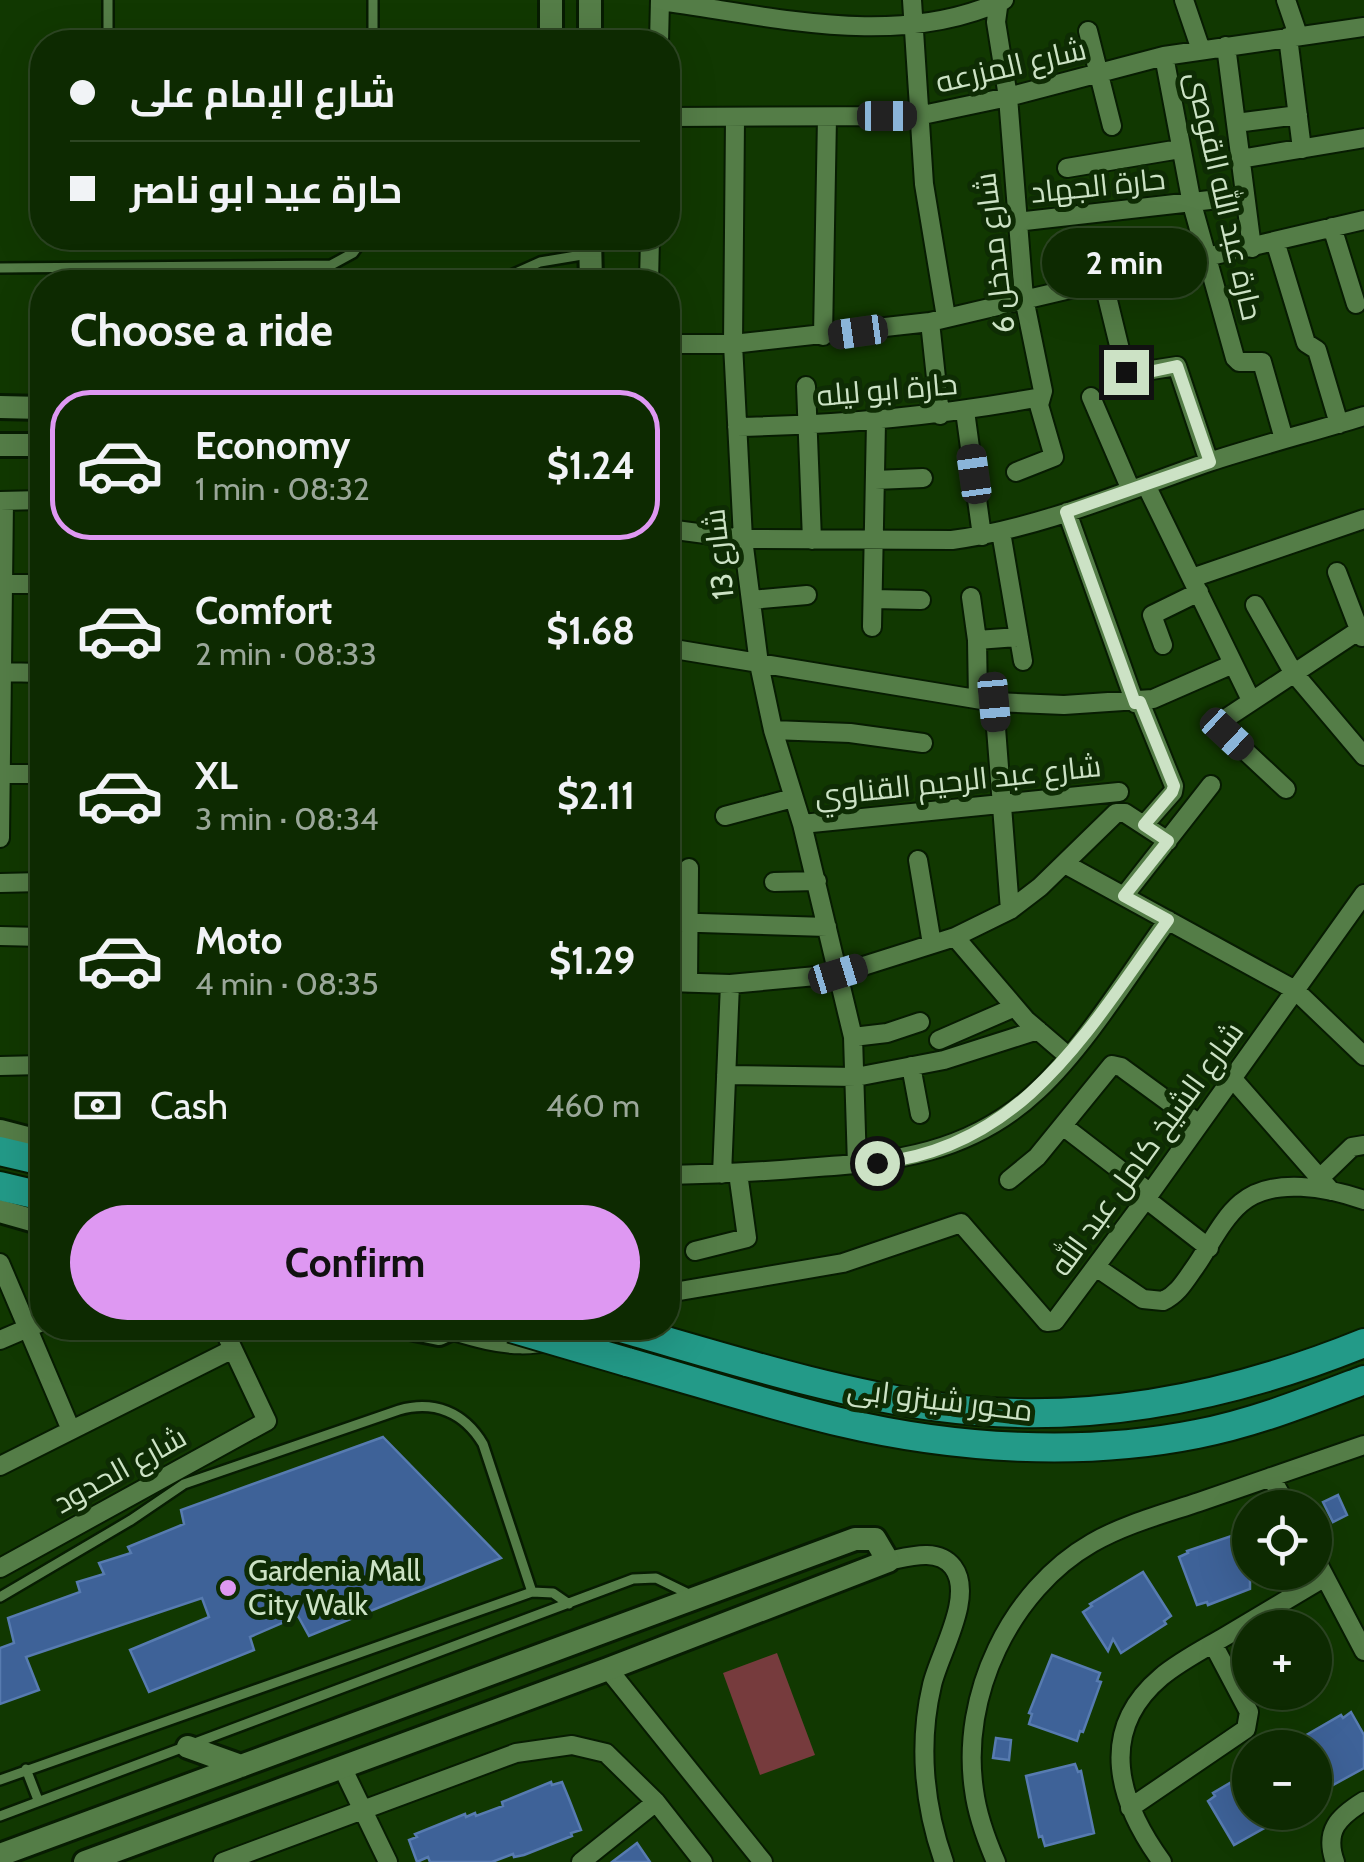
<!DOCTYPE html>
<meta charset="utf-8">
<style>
:root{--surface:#0d2a01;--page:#16320b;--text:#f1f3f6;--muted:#9aa799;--line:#2d4623;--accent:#de98f2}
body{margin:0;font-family:Cabin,Cairo,sans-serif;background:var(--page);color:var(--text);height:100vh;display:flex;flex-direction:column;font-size:38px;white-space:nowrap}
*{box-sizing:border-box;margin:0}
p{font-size:32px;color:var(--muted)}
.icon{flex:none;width:55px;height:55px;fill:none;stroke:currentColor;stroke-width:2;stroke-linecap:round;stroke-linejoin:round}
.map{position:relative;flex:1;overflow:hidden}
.sheet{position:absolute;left:30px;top:270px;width:650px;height:1070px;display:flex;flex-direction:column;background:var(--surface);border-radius:40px;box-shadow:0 10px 40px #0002,0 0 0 2px var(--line)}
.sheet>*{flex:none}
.banner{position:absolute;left:30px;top:30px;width:650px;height:220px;border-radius:40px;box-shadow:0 10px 40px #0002,0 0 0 2px var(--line);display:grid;align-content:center;height:220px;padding:0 40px;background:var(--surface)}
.buttons{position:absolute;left:1232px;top:1490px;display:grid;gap:20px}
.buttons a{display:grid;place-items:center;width:100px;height:100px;border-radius:50%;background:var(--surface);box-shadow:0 10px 40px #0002,0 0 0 2px var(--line);font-size:50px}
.end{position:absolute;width:45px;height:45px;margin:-22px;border:12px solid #cce2c5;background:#111;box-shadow:0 0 0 5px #111}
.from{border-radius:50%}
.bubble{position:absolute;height:70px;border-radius:35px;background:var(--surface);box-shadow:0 10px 40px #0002,0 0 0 2px var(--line);font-size:32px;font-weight:700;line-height:70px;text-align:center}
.car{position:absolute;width:30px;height:60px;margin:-30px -15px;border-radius:12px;box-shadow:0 0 8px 2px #0007;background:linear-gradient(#222 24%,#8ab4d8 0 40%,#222 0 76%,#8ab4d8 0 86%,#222 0)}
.banner b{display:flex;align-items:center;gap:35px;height:95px;font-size:38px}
.banner b+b{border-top:2px solid var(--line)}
.banner i{width:25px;height:25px;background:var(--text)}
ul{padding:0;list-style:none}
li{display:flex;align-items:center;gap:30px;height:150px;margin:0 20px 15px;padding:0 20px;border:5px solid transparent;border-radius:40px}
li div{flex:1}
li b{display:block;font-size:38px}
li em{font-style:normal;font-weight:700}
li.selected{border-color:var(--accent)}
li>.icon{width:90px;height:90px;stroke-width:1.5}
h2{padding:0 40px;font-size:45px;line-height:120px}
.pay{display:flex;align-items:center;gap:25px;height:110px;padding:0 40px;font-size:38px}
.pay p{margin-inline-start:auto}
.button{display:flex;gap:20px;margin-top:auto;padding:20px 40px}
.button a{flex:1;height:115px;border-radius:60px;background:var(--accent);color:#111;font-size:40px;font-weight:700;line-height:115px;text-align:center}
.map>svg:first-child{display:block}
</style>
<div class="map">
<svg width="1364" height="1862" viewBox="0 0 1364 1862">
<rect width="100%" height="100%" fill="#113801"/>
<!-- green -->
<path fill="#763b3d" d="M777,1653L815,1755L760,1775L723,1673Z"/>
<!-- building -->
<path fill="#3e6298" stroke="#577bb0" stroke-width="2.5" d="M383,1437L501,1558L309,1636L298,1616L250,1637L254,1650L149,1692L130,1650L209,1617L202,1598L26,1657L39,1690L0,1704V1648L14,1643L8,1618L80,1592L77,1582L104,1574L99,1563L131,1553L128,1547L184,1524L181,1510Z
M1338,1495L1347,1515L1333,1522L1323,1502Z
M1246,1531L1250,1542V1589L1208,1605L1207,1602L1197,1605L1179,1557L1188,1553L1187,1551Z
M1143,1572L1171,1616L1164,1621L1166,1624L1121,1653L1113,1639L1108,1651L1083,1612L1092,1606L1090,1604Z
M1052,1655L1100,1673L1097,1681L1101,1682L1083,1732L1080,1731L1077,1741L1029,1724L1032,1714L1029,1713Z
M1351,1712L1364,1735V1768L1315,1795V1748H1284L1341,1715L1343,1718Z
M996,1738L1011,1740L1009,1760L993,1758Z
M1075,1764L1078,1772L1081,1771L1094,1833L1045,1846L1042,1836L1039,1837L1026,1776Z
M1250,1771V1812H1293L1234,1845L1208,1801L1215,1796L1213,1793Z
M551,1782L552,1785L562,1782L569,1799L581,1830L571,1833L572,1836L524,1855L514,1857L513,1854L492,1862H430L428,1857L417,1862L409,1840L417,1837L415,1834L465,1814L466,1817L475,1813L476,1816L503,1806L502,1802Z
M637,1843L650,1862H612Z"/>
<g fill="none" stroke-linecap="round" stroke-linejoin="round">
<defs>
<path id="service" d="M108,42V0
M373,42V0
M0,268L331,265L353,253L364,238
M496,282L540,262L588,254
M0,1597L131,1520L184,1484L399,1410C434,1400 464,1412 483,1444L532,1592
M26,1769L38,1800
M0,1780L532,1592L553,1593L569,1604
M0,1816L633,1579L656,1578L693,1596"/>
<path id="minor" d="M912,0L924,184L946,317
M999,0L996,22L1008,97L1024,298L1043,391L1039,405L1054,457L1016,472
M1184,0L1201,50
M1286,0L1298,35
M660,1C773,16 896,50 1004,0
M1088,31L1112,126
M1288,37L1302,149
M659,42L660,0
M1226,46L1252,248
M1164,56L1192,204L1235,358L1239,362H1262L1284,439
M668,117L918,116L1008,97L1164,56L1364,27
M735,119L733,344L743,539L759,664L773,730L802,824L853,1037L857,1165
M1236,123L1298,115
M1240,159L1364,138
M1067,168L1180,149
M1016,222L1245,196
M1332,227L1356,304
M1275,241L1306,343L1317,350L1339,424
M1103,280L1126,374L1177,366L1209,462
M649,282L650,238
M930,322L940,415
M823,336L827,117
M668,344H733L930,322L1364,220
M806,386L812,540
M1091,397L1131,490
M965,411L982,536
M737,427C840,425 939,416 1041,397
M875,480L923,478
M1146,485L1251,700
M0,501L42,500
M1067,512L1135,703
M668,529L743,539L952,540C1041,528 1125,491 1209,462C1261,445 1312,432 1364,416
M1001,532L1023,661
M1337,572L1362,637
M1192,578L1364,519
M0,584H42
M971,597L977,640L978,699
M873,599L921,600
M751,600L807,595
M1255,605L1293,672L1364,756
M872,627L876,422
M977,640L1019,637
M1163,645L1152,615L1199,592
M668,648L994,702L1064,705L1153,699L1233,664
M0,672L42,673
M994,702L1010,910
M1140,702L1174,786L1173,792L1144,825
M773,730L850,733L923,743
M0,774H42
M1286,789L1227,734L1225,719L1364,627
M725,816L793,798
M802,824L1119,792
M0,838L4,501
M918,860L932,944
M1065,864L1295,990L1364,1056
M774,882L817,881
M0,883L42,882
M1124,896L1211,785
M668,922L827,927
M0,936L42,937
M955,937L1026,1020L1068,1056
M668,982L730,984L838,974L955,937L1010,910L1040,887L1116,813H1125L1168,841
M688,983L689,868
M853,1037L887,1033L920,1022
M939,1040L1015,1007
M0,1066L42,1065
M911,1066L920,1114
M726,1075L856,1077L944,1060L1038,1030
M1232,1078L1331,1191
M1063,1126L1150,1193
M722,1174L730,984
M668,1175C714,1174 759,1172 805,1168C894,1162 970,1154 1038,1090C1086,1045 1129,974 1168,920
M1320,1178L1352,1147L1364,1145
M1009,1180L1037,1157L1112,1065L1121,1067L1199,1124
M1146,1199L1209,1248
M695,1251L747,1238L738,1173
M0,1263L71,1430
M1096,1267L1143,1299L1163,1301C1178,1294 1185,1281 1195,1267C1209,1247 1222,1219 1241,1203C1273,1176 1329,1188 1364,1200
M668,1293L843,1263L961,1223L1047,1322L1055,1321L1146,1199L1364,894
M450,1330C505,1347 536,1352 590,1328
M0,1340L42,1322
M0,1466L233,1349
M1271,1477L1288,1508
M1315,1558L1364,1651
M888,1561C908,1557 938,1547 953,1567C975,1596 939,1654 932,1685C918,1744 924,1806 944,1862
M0,1568L267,1421L223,1328
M608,1669L763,1862
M342,1767L388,1862
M1130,1808L1246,1729L1249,1712L1213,1644
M223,1862L516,1753L572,1745L606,1753L656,1802L703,1862
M581,1862L656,1802
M996,1862C986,1839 977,1814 974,1790C960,1696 1010,1590 1092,1543C1125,1524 1163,1514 1199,1502C1254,1483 1309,1464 1364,1445
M1162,1862C1119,1803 1096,1732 1161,1677C1180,1661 1204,1649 1226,1636C1259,1616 1292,1597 1325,1577
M1335,1862C1324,1831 1338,1817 1364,1801"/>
<path id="tertiary" d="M551,0V42
M590,42V0
M590,238L591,282
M0,407L42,408
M0,445H42
M0,1131L42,1142
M0,1211L42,1223
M410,1328L439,1334L452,1328
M188,1747L241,1766
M0,1855L855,1539H875L888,1561L608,1669L85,1862"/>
<path id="primary" d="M0,1151L42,1161
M0,1186L42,1196
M621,1328C723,1357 835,1393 939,1407C1086,1427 1228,1398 1364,1343
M627,1362C698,1382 769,1405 840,1422C954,1449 1082,1457 1197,1434C1254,1423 1309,1401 1364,1380"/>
</defs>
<!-- service casing -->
<use href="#service" stroke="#071c02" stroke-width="14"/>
<!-- minor casing -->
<use href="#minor" stroke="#071c02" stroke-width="22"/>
<!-- tertiary casing -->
<use href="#tertiary" stroke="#071c02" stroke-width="28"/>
<!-- primary casing -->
<use href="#primary" stroke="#071c02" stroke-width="32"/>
<!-- service -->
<use href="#service" stroke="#547d47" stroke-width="9"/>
<!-- minor -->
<use href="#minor" stroke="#547d47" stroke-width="18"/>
<!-- tertiary -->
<use href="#tertiary" stroke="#547d47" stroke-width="22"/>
<!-- primary -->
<use href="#primary" stroke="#239a88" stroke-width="28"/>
<defs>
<path id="primary-bridge" d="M511,1328L627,1362"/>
</defs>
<!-- primary-bridge casing -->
<use href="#primary-bridge" stroke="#071c02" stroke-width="32" stroke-linecap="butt"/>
<!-- primary-bridge -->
<use href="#primary-bridge" stroke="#239a88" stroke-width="28"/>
</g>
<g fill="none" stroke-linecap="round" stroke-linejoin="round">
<!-- route -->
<path stroke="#cce2c5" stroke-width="12" d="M877,1163C1024,1148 1089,1028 1168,920L1124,896L1168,841L1144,825L1172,792L1174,786L1140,702L1135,703L1066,512L1210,462L1177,366L1130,376L1126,372"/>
</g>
<!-- markers -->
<circle fill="#de98f2" stroke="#0e2c04" stroke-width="4" cx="228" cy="1588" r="10"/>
<g text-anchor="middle" stroke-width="10" stroke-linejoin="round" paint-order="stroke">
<!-- street labels -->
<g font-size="30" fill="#cce2c5" stroke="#0e2c04">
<text transform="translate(1011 66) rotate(-13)" y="10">شارع المزرعه</text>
<text transform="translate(1098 186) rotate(-6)" y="10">حارة الجهاد</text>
<text transform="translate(1224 196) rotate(77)" y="10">حارة عبد الله القوصى</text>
<text transform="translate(995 253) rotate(-97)" y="10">شارع مدخل 6</text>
<text transform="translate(887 390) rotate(-5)" y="10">حارة ابو ليله</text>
<text transform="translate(719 554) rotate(-96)" y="10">شارع 13</text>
<text transform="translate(958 781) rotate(-6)" y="10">شارع عبد الرحيم القناوي</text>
<text transform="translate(1147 1149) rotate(-54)" y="10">شارع الشيخ كامل عبد الله</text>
<text transform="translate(940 1400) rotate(7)" y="10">محور شينزو ابى</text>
<text transform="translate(120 1470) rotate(-29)" y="10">شارع الحدود</text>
</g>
<!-- poi labels -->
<g font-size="30" fill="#cce2c5" stroke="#0e2c04" text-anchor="start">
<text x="248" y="1581">Gardenia Mall<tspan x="248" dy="34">City Walk</tspan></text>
</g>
</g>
</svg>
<div class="buttons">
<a><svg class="icon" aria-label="locate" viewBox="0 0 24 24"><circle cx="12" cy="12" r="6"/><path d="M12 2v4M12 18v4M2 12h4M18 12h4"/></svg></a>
<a>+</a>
<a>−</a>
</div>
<i class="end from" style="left:877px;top:1163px"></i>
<i class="end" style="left:1126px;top:372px"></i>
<div class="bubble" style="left:1042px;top:228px;width:165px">2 min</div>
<i class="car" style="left:887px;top:116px;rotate:90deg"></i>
<i class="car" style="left:858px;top:332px;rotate:262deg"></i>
<i class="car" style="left:974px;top:474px;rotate:352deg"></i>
<i class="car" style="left:994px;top:702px;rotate:175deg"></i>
<i class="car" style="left:1227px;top:734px;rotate:133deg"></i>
<i class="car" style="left:838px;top:974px;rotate:73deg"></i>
<div class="banner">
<b><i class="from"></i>شارع الإمام على</b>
<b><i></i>حارة عيد ابو ناصر</b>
</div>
<section class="sheet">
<h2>Choose a ride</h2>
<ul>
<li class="selected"><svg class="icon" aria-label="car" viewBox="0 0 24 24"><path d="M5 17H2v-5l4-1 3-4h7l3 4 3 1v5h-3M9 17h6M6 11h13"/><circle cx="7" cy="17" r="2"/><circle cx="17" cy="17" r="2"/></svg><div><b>Economy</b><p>1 min · 08:32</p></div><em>$1.24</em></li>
<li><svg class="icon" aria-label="car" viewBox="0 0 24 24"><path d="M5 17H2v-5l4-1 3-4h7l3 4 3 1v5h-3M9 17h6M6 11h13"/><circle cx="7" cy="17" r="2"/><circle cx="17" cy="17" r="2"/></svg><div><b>Comfort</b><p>2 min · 08:33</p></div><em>$1.68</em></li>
<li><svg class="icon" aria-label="car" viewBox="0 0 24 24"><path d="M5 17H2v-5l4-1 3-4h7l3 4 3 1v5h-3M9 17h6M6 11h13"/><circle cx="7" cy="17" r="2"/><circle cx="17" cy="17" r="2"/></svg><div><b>XL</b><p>3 min · 08:34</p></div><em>$2.11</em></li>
<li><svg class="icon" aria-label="car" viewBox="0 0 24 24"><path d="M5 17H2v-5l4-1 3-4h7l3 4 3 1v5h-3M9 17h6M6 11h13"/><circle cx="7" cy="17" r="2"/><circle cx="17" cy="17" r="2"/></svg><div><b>Moto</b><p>4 min · 08:35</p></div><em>$1.29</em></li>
</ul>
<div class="pay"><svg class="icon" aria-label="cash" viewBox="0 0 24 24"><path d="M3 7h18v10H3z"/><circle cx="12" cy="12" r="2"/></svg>Cash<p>460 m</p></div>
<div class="button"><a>Confirm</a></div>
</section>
</div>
